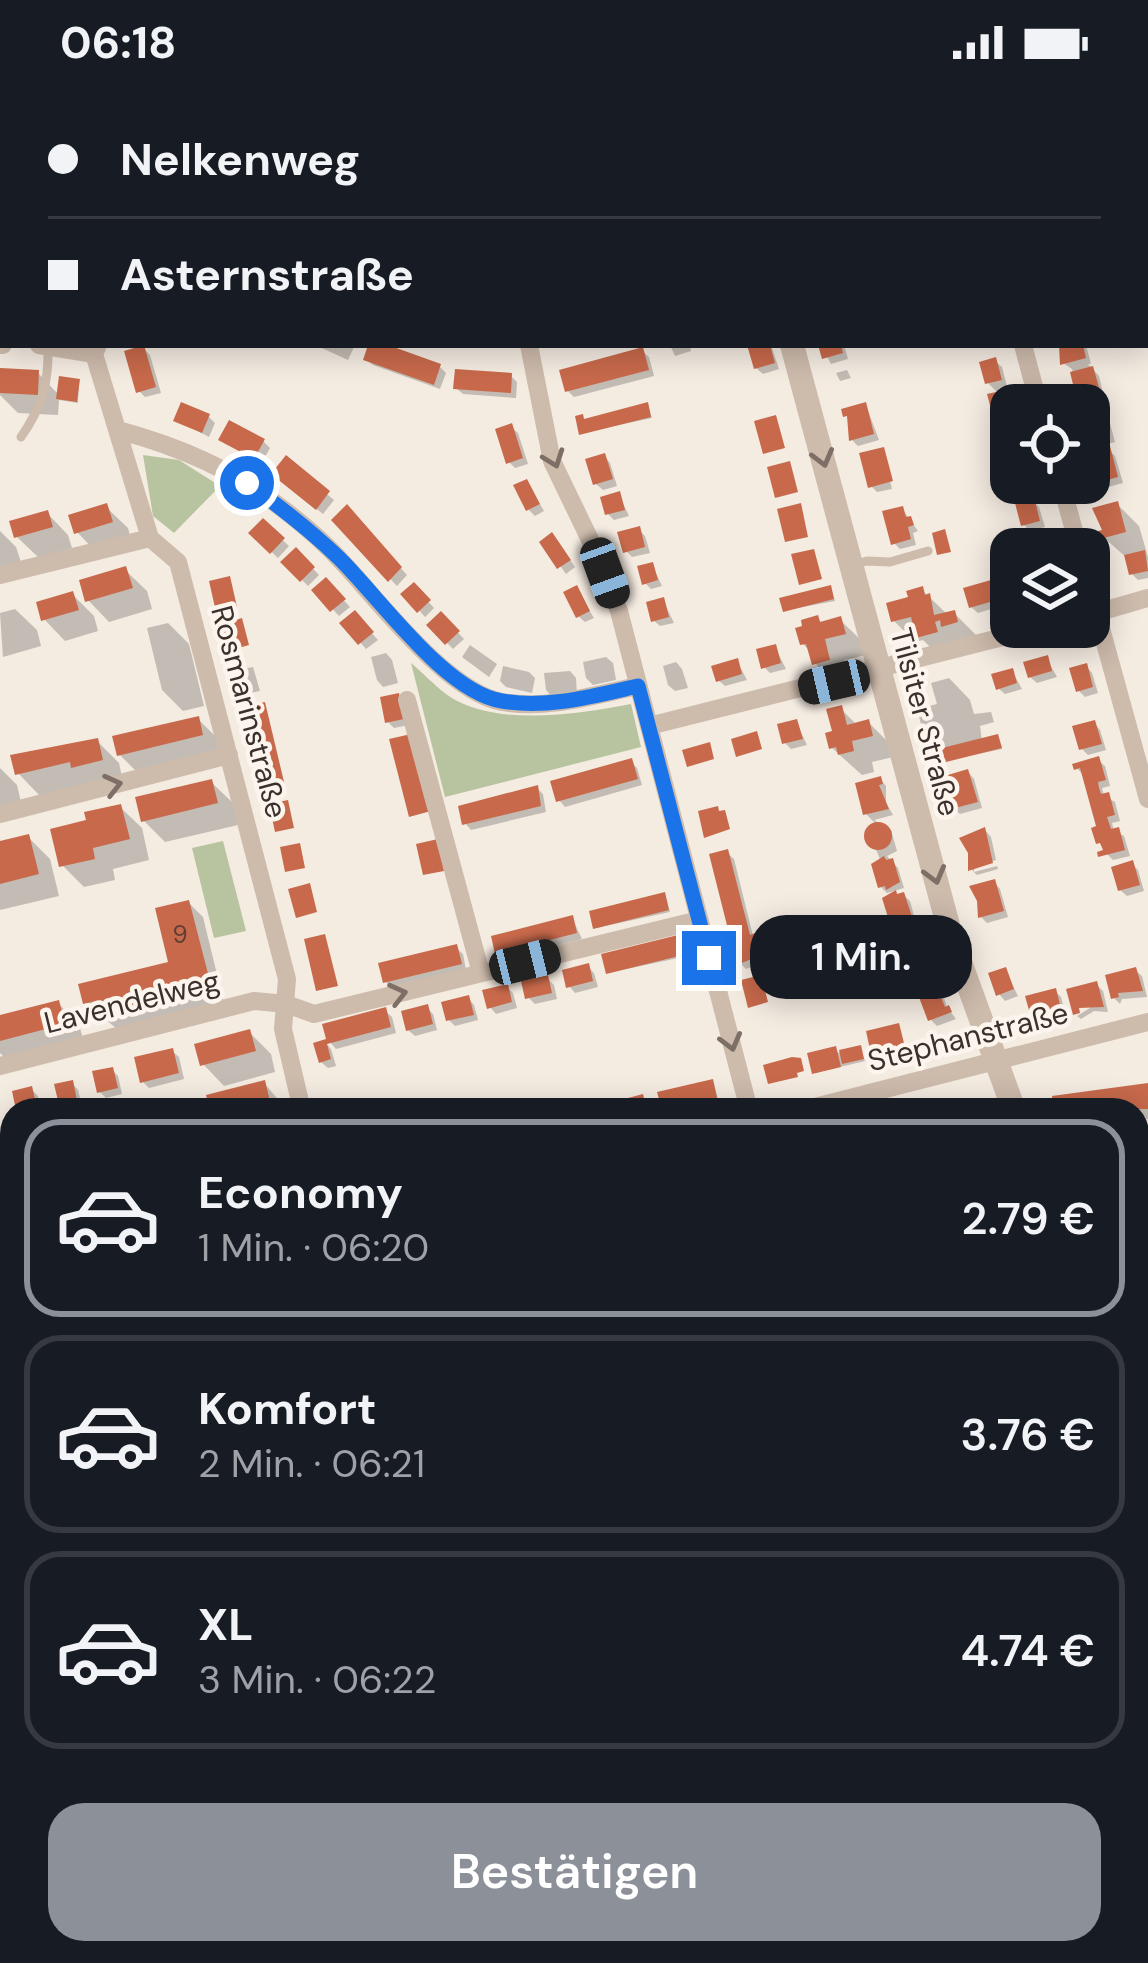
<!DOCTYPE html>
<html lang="de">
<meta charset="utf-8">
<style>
:root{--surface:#171b24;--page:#20242c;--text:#f1f3f6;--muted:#9ea1a6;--line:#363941;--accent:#8c9099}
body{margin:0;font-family:"DM Sans",sans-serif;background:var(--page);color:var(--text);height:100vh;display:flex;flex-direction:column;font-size:45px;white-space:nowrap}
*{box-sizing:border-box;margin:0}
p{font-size:39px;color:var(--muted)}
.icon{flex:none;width:66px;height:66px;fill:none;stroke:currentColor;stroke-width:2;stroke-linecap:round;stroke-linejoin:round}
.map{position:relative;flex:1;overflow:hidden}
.sheet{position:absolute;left:0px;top:1014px;width:1149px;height:867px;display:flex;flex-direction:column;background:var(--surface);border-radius:36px 36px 0 0;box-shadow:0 6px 30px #0003}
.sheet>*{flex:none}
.hud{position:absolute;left:0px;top:0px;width:1149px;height:264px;box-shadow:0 6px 30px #0003;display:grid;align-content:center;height:264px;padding:0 48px;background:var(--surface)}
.fabs{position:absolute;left:990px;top:300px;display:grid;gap:24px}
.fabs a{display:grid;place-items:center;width:120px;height:120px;border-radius:24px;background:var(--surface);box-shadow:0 6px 30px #0003;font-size:60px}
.end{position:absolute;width:54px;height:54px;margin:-27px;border:15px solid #1a73e8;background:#fff;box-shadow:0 0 0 6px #fff}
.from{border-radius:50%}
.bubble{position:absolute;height:84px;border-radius:36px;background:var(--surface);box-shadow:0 6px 30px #0003;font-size:39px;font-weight:600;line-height:84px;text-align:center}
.car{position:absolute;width:36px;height:72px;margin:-36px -18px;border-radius:15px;box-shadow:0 0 9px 3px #0007;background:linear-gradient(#222 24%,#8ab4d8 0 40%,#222 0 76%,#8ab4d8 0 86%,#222 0)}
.hud b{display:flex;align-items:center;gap:42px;height:114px;font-size:45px}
.hud b+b{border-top:3px solid var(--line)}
.hud i{width:30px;height:30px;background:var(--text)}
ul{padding:21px 0 0;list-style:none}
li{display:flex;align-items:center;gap:36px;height:198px;margin:0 24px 18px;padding:0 24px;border:6px solid var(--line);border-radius:36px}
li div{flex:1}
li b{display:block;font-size:45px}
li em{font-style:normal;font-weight:600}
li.active{border-color:var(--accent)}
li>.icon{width:108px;height:108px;stroke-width:1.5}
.primary-button{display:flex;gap:24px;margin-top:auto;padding:24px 48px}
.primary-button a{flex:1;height:138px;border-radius:36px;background:var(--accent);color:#fff;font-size:48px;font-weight:600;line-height:138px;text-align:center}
.status{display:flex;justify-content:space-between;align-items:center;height:84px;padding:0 60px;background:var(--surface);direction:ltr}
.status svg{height:33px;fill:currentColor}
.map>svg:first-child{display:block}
</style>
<div class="status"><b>06:18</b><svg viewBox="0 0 49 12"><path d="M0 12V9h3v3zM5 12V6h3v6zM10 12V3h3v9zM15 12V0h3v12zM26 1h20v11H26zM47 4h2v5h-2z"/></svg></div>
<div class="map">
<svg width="1148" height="1879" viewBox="0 0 1148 1879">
<rect width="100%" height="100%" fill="#f4ebe1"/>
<!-- green -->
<path fill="#b8c4a0" d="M143,371L179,376L220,402L174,449L153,432Z
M411,579C423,589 434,601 446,610C492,644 579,630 631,620L641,663L445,713Z
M223,757L246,847L214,854L192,764Z
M1137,1677L1148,1678V1781L1137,1784Z
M27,1869H285L247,1879H30Z"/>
<!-- shadow -->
<path fill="#0003" d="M125,0H167L122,3Z
M217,0H257L214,3Z
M455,0H493L496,3H458Z
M631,0H733V3Z
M879,0H925V3H880Z
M0,86H3V128L0,127Z
M315,261H355L348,276Z
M371,261L439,282L446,289L440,305L373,281L366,275Z
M670,261H690L691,267L675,272Z
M750,261H771L779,285L763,290L756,284Z
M821,261H844L848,275L831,280Z
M1061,261H1086L1091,280H1088L1099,292L1105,317L1085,321L1080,315L1072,285L1063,279Z
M143,264L150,271L161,309L145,313L139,307Z
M642,267L649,273L654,292L574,313L568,307Z
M995,277L1002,283L1007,302L999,304L1012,321L1011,339L1003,341L997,334L999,310L988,299Z
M847,286L851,294L840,297L836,289Z
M0,287L38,289L59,311L79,298L78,319L59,316L58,331L18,329L0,311Z
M511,292L517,298L516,314L463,310L456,304Z
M649,324L652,334L582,349L586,337Z
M867,324L879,356L858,362L852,356V339Z
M1101,325L1108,332L1115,358L1104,361L1115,372L1123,399L1101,405L1095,399L1098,394L1089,373L1102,368L1091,357L1089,329Z
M208,332L215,339L209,353L177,336Z
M511,343L518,349L528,380L515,384L509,378Z
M221,356L263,357L270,364L261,380Z
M883,366L892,405L877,408L871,402Z
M604,372L610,379L617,402L603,406L596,400Z
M286,376L334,416L323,430L281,396Z
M527,398L544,427L535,432L528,425Z
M1014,399H1033L1035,408L1022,412Z
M619,411L629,432L614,436L608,430Z
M1033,417L1039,423L1045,443L1030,447L1024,441Z
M1117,420L1139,442L1148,473V494L1138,496L1132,490L1127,474L1103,453Z
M106,423L128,444L132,460L98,470L77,448Z
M347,424L407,491L397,502L335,436Z
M902,425L918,447L913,449L916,461L900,465L894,459Z
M47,429L68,451L72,464L39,474L17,453Z
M263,438L289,462L278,474L252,449Z
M639,446L645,452L650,469L632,473L626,467Z
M0,447L16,463L21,478L0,485Z
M543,458H558L575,483L566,490Z
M296,467L319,491L308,502L284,478Z
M652,481L662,502L651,505L645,499Z
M125,486L147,507L152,525L109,538L88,516Z
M326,497L350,523L339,532L315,506Z
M990,500L1001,522L978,529L971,523Z
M414,502L434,524L425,533L405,511Z
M576,505L594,534L585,538L578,532Z
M922,506L948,531L954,529L976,551L978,559L941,574L923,556L915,558L894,537Z
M832,507L835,517L786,526Z
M72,510L94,532L98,547L65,557L44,535Z
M663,516L674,539L660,542L653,536Z
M15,525L37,546L41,562L3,573L0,529Z
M355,530L378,556L366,565L343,539Z
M441,531L464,555L453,565L430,541Z
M817,534L823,540L840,536L862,557L866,571L844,576L850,597L836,601L815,579L812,569L803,560Z
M168,539L189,560L204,622L183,627L162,606L147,544Z
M470,561L497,580L489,593L462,573Z
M775,563L786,585L770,589L764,583Z
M386,569L392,576L398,599L383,603L377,596L371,573Z
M606,573L613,579L616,596L593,601L586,594L583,578Z
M1047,575L1057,593L1037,599L1030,593Z
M737,577L747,596L725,602L718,596Z
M676,578L682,585L688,604L675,607L668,601L663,582Z
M503,582L529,588L535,594L532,609L506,603L500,597Z
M1086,582L1092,589L1098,609L1085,613L1078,606Z
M253,583L260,607L245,610L238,586Z
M570,587L576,594L577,611L552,613L546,606L544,589Z
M1012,587L1022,605L1005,610L998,604Z
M949,594L970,616L974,630L991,628L994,638L980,642L982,657L999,656L1002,665L940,678L947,666L921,640L917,625L937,620L931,599Z
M383,615L409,641L394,644L388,638Z
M841,625L857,641L868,638L890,660L893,673L872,678L874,688L862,691L832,664Z
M198,635L219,656L223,672L141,692L120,671Z
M796,638L807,661L791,665L785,659Z
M1094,639L1100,646L1106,666L1088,671L1082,665Z
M97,657L119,679L123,698L39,711L18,689Z
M1098,676L1105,682L1110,702L1102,704L1104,712L1115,718L1120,737L1112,739L1114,747L1124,752L1130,772L1113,776L1107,770L1083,691L1077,684Z
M631,678L637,684L642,701L565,723L559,716Z
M0,684L17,701L21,718L0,723Z
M968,688L974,695L982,724L960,730L953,724Z
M880,695L886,702V719L893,731L874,736L891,746L897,767L887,772L898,784L904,804L887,809L881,803L882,780L867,744L876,740L866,730Z
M211,698L233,719L238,741L165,758L144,737Z
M537,704L543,710L546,728L471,746L465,739Z
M120,723L142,744L149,776L113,785L115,796L84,803L62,781L90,739Z
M985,746L991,753L996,776L974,782V788L997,782L998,785L977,791L971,785Z
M28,753L50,775L59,812L0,826V760Z
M727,769L734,775L753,852L760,859L765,878L746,885L740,879Z
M1132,780L1138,786L1144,807L1127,812L1120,806Z
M994,798L1000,805L1008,833L987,839L981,833Z
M903,811L910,817L916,839L909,841L920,852L926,873L909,881L903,875L901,849L893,842Z
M666,814L670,828L596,844Z
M189,819L203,833L224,919L117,945L86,919L172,880Z
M572,834L582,855L505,875L498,869Z
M677,854L683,873L608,889Z
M456,864L463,870L466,886L392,904L386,898Z
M588,883L594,889L598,903L575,909L569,902Z
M1005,886L1018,912L1005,917L999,910Z
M1135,886L1142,892L1147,913L1122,915L1120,920L1114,914Z
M547,894L554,901L557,915L535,920L528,913Z
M1096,900L1103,907L1108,928L1094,927L1081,935L1077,932L1101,917Z
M507,903L513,909L517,924L496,930L490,923Z
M940,903L948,913L944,914L947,923L956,935L937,942L930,935Z
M1055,907L1061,913L1067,935L1059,932L1042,936L1041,942L1035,936L1029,914Z
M468,914L474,921L478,936L455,942L449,936Z
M58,919L79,941L85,961L11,980L0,969V934Z
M427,924L433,930L437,946L415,952L408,946Z
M385,927L392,933L396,949L336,965L330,958Z
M249,948L271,970L275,988L224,1002L203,980Z
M325,958L331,965L336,982L328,984L321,978Z
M860,964L865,977L815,989L835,966L839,969Z
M172,967L179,973L184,995L149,1004L142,997Z
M112,986L118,992L122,1010L106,1014L100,1008Z
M72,999L78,1006L82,1022L68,1026L61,1019Z
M264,999L287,1026H213Z
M714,1000L718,1015L665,1026L661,1010Z
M1148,1002V1035L1137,1037V1026H1057L1055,1014Z
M31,1005L38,1012L41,1026H19L15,1009Z
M1148,1103V1161L1137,1165V1107Z
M1148,1207V1267L1137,1269V1209Z
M12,1289V1340L0,1343V1292Z
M12,1375V1419L0,1422V1378Z
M12,1543V1608L0,1596V1545Z
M12,1666V1708L0,1701V1669Z
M953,1869H1035L1038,1879H955Z"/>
<!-- building -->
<path fill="#c8694b" d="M144,261L156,303L136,309L124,267Z
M368,261H388L441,280L434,301L363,276Z
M747,261H770L775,279L754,285Z
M818,261H841L843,269L822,275Z
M1059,261H1083L1086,274L1060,281Z
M643,263L649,286L565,308L559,286Z
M996,273L1002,296L985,300L979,278Z
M1093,282L1101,311L1077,317L1070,288Z
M0,284L39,286L38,311L0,309Z
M455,285L512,289L511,309L453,305Z
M59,292L80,295L77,318L56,315Z
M1005,306L1011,331L994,336L987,310Z
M181,318L210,330L202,349L173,337Z
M648,318L651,333L579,351L575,332L583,330L584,335Z
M866,318L874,350L849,357L847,332L843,333L841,325Z
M1102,322L1110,352L1089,358V326Z
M776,331L785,364L763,370L754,337Z
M229,336L265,355L254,375L218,356Z
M512,339L523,374L506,380L495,345Z
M1011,344V369L1000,372L994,349Z
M1110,362L1118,393L1092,400L1089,368Z
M884,363L893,397L868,404L859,369Z
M605,369L613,395L593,401L585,375Z
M286,371L330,407L316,426L271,390Z
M790,377L798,408L775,414L767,383Z
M527,395L540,420L526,427L513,401Z
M620,407L625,426L605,431L600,413Z
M1034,413L1040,437L1021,442L1015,419Z
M1118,417L1126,448L1100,455L1098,447L1102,446L1092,424Z
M107,419L113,438L74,450L68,431Z
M801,419L808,453L785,458L777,425Z
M347,420L402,483L388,498L331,436Z
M903,422L906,433L911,432L914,441L908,443L911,455L891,461L882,427Z
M48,426L53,443L14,454L9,437Z
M263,434L285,454L270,470L248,449Z
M640,442L645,463L623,469L617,448Z
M945,445L951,468L937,471L932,449Z
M552,448L571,476L557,485L539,458Z
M296,463L315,483L300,498L280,478Z
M814,465L822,495L799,501L791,470Z
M1145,466L1148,487L1129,491L1124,471Z
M653,478L658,496L642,501L637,482Z
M126,482L133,504L85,518L79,496Z
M230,492L237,523L216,528L209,497Z
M326,493L346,515L330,528L311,506Z
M991,496L997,516L969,524L963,504Z
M414,498L431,516L417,529L400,510Z
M577,501L590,527L576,534L563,508Z
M831,501L834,515L783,528L779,514Z
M923,502L925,511L930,509L934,531L955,526L958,538L941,543L940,536L935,538L938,548L916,554L911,533L891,538L886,519L908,513L906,507Z
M73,507L79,526L41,537L36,518Z
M664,513L669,533L651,538L646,518Z
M355,526L374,548L358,561L339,539Z
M441,527L460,547L445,561L426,541Z
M818,531L820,538L841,532L846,550L825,555L830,576L812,581L806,560L800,561L795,544L802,542L801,536Z
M242,534L249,561L228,567L222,540Z
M776,560L781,579L761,585L756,565Z
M1048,571L1052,587L1028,594L1023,578Z
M738,574L742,590L716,598L711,582Z
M1087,579L1093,603L1076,608L1069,584Z
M1013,584L1017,599L996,606L991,590Z
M399,609L404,635L385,639L380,613Z
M265,618L285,702L265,707L244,623Z
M842,621L847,641L869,635L873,652L852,657L854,667L838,671L836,663L829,665L825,649L832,647L826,625Z
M199,632L203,651L117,672L112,652Z
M797,635L803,655L782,660L777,640Z
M1095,636L1102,660L1079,666L1072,642Z
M757,647L762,665L736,673L731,655Z
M411,650L431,727L409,733L389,655Z
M998,650L1002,664L938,680L934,666Z
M98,654L103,676L71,684L70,678L15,691L10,671Z
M710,658L714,675L687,683L682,666Z
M1099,672L1106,696L1098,698L1099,704L1101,710L1109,708L1115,731L1107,733L1111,745L1119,743L1125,766L1098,773L1097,768L1103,766L1100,759L1096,760L1091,744L1096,742L1080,684L1074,686L1072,680Z
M632,674L638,695L556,718L550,697Z
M968,685L978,718L951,725L941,693Z
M881,692L883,700L879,701L889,725L863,731L855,699Z
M212,695L218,719L141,738L135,713Z
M538,701L541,722L462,741L458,722Z
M288,716L294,744L275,748L269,720Z
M121,720L130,755L93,764L95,775L59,783L50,745L86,736L84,728Z
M718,722L719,727L725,726L730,745L704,754L698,727Z
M864 752a14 14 0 1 1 28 0a14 14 0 1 1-28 0Z
M985,743L993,779L968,787V769L959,754Z
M29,750L39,790L0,800V757Z
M438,755L444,787L423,791L416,760Z
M300,759L305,784L285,788L280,763Z
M728,765L750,851L755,849L761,871L737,881L709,770Z
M884,772L886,776L893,774L900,798L886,806L885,802L878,804L871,780Z
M1133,776L1140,801L1118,807L1111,783Z
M995,795L1004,827L978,834L977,817L969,802Z
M310,799L317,828L296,834L288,805Z
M896,806L897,810L904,808L912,833L891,843L882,814Z
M665,808L669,826L593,845L589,827Z
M189,816L212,905L100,933L96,917L83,920L78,900L168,878L155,824Z
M573,831L577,849L495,870L491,852Z
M914,842L922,867L900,877L892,849Z
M325,850L338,902L316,907L304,855Z
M678,851L683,871L606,890L601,870Z
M457,860L462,880L383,899L378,879Z
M589,879L593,897L566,904L562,886Z
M1006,883L1014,905L996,912L988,889Z
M1136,883L1143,907L1118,909L1119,913L1111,915L1105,891Z
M548,891L552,909L525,915L521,897Z
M761,891L768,918L748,924L741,896Z
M1097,897L1104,923L1079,924L1080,929L1073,931L1066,905Z
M941,899L944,906L939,908L945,923L949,921L952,928L928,937L917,908Z
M508,900L512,918L487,925L482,906Z
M1056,904L1062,929L1055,931L1054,926L1038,930L1039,935L1032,937L1025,912Z
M469,911L474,931L446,937L441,918Z
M59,916L65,940L0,957V931Z
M428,920L433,940L406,947L401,927Z
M386,923L391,943L327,960L331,975L319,979L313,959L326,955L322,940Z
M899,939L906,967L872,975L866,947Z
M250,945L256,967L200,982L194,960Z
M861,961L864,975L842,980L839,966Z
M836,962L841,983L812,990L807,969Z
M173,964L179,989L140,999L134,973Z
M792,973L801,974L804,987L797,989L798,993L768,1000L763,981Z
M113,983L118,1004L97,1009L92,987Z
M713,995L717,1014L662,1026L657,1008Z
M73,996L77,1017L59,1021L54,1000Z
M265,996L271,1022L254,1026H210L206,1011Z
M1148,999V1025L1054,1026L1052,1012Z
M32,1002L37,1024L16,1026L12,1007Z
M643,1010L647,1026H615L613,1018Z
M1148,1099V1131L1137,1135V1104Z
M12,1153V1190L0,1193V1156Z
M1148,1204V1231L1137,1232V1206Z
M12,1285V1314L0,1317V1288Z
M1148,1318V1349L1139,1353L1137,1322Z
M12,1372V1402L0,1405V1375Z
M12,1541V1589L0,1592V1544Z
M12,1663V1697L1,1700L0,1666Z
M1148,1825V1879H1146L1137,1828Z
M418,1869H444L447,1879H421Z
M486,1869H562L565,1879H488Z
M950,1869H1026L1029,1879H952Z
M1053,1869H1106L1109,1879H1053Z"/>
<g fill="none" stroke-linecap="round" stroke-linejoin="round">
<!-- service -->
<path stroke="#cdbbac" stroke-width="9" d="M21,353C42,323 49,299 48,262
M852,481L867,477L890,478L928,467
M1137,1794L1148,1790
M666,1869L668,1879
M743,1869L746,1879
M407,1872L409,1879
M631,1879L629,1873L647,1869"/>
<!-- minor -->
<path stroke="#cdbbac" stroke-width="18" d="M341,0L345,3
M389,3L391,0
M0,261H3
M39,261L94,270
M98,261L94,270L150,454L178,478L287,895L283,945L302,1026
M529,261L552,377L593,462L619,527L749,1026
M1023,261L1039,321
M118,346C180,363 232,385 283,425C304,441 326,460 344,480C381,520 448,608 502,618C547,626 594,611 638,602
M1061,399L1079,465
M0,491L150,454
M1089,501L1148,715
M1089,531L1148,514
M407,616L481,889
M649,642L1043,543
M0,730L229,671
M0,982L254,917L286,920L314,930L699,836
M803,1026L1148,938
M0,1230L12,1227"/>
<!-- tertiary -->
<path stroke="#cdbbac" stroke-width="24" d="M773,3V0
M792,261L952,856L1014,1026
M1137,1508L1148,1549"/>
<!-- secondary -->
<path stroke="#a18a7d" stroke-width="27" d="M0,44L3,46
M1146,91H1148
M0,1864L4,1879"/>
</g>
<!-- one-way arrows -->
<defs><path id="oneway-chevron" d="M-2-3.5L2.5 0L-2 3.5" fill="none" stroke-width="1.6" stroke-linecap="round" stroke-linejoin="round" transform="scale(3)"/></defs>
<g stroke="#7d6f65">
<use href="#oneway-chevron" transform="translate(823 374) rotate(75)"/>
<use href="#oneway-chevron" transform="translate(554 375) rotate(70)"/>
<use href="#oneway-chevron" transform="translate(113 701) rotate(-14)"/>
<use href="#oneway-chevron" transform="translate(935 791) rotate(75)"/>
<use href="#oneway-chevron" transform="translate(398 910) rotate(-14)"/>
<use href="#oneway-chevron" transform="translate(731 958) rotate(75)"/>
</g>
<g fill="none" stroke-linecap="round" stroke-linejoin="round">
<!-- route -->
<path stroke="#1a73e8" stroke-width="15" d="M247,399C279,422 310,446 339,474C380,514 445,608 502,617C547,625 594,612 638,602L709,874"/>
</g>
<g text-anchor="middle" stroke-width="9" stroke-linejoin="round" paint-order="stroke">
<!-- number labels -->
<g font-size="24" fill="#5e3e33">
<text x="180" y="859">9</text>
</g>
<!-- street labels -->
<g font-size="30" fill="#3b302b" stroke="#fbf5ee">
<text transform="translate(249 628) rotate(75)" y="10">Rosmarinstraße</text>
<text transform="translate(925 638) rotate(75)" y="10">Tilsiter Straße</text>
<text transform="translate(132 918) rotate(-14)" y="10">Lavendelweg</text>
<text transform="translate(968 953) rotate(-14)" y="10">Stephanstraße</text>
</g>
</g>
</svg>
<div class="fabs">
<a><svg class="icon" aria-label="locate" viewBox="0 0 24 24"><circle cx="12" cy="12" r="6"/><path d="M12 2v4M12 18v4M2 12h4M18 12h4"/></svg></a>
<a><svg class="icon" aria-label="layers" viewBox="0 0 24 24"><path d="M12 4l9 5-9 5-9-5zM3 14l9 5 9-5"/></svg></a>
</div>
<i class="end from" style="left:247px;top:399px"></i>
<i class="end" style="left:709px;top:874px"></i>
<div class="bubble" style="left:750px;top:831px;width:222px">1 Min.</div>
<i class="car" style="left:605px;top:489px;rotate:160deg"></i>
<i class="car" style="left:834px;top:598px;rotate:257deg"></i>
<i class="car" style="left:525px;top:878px;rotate:76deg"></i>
<div class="hud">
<b><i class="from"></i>Nelkenweg</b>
<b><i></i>Asternstraße</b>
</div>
<section class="sheet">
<ul>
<li class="active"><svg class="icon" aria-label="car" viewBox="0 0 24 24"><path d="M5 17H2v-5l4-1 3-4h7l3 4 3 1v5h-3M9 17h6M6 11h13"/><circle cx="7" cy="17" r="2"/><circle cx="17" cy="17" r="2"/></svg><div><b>Economy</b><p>1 Min. · 06:20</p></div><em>2.79 €</em></li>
<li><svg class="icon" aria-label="car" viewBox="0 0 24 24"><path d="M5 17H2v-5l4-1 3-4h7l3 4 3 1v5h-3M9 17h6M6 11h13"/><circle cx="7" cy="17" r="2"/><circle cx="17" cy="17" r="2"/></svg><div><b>Komfort</b><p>2 Min. · 06:21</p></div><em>3.76 €</em></li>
<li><svg class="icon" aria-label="car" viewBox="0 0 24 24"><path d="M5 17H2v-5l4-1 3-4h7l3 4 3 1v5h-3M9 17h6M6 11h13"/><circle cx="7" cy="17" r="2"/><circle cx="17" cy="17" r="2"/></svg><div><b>XL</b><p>3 Min. · 06:22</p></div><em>4.74 €</em></li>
</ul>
<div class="primary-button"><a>Bestätigen</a></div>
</section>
</div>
